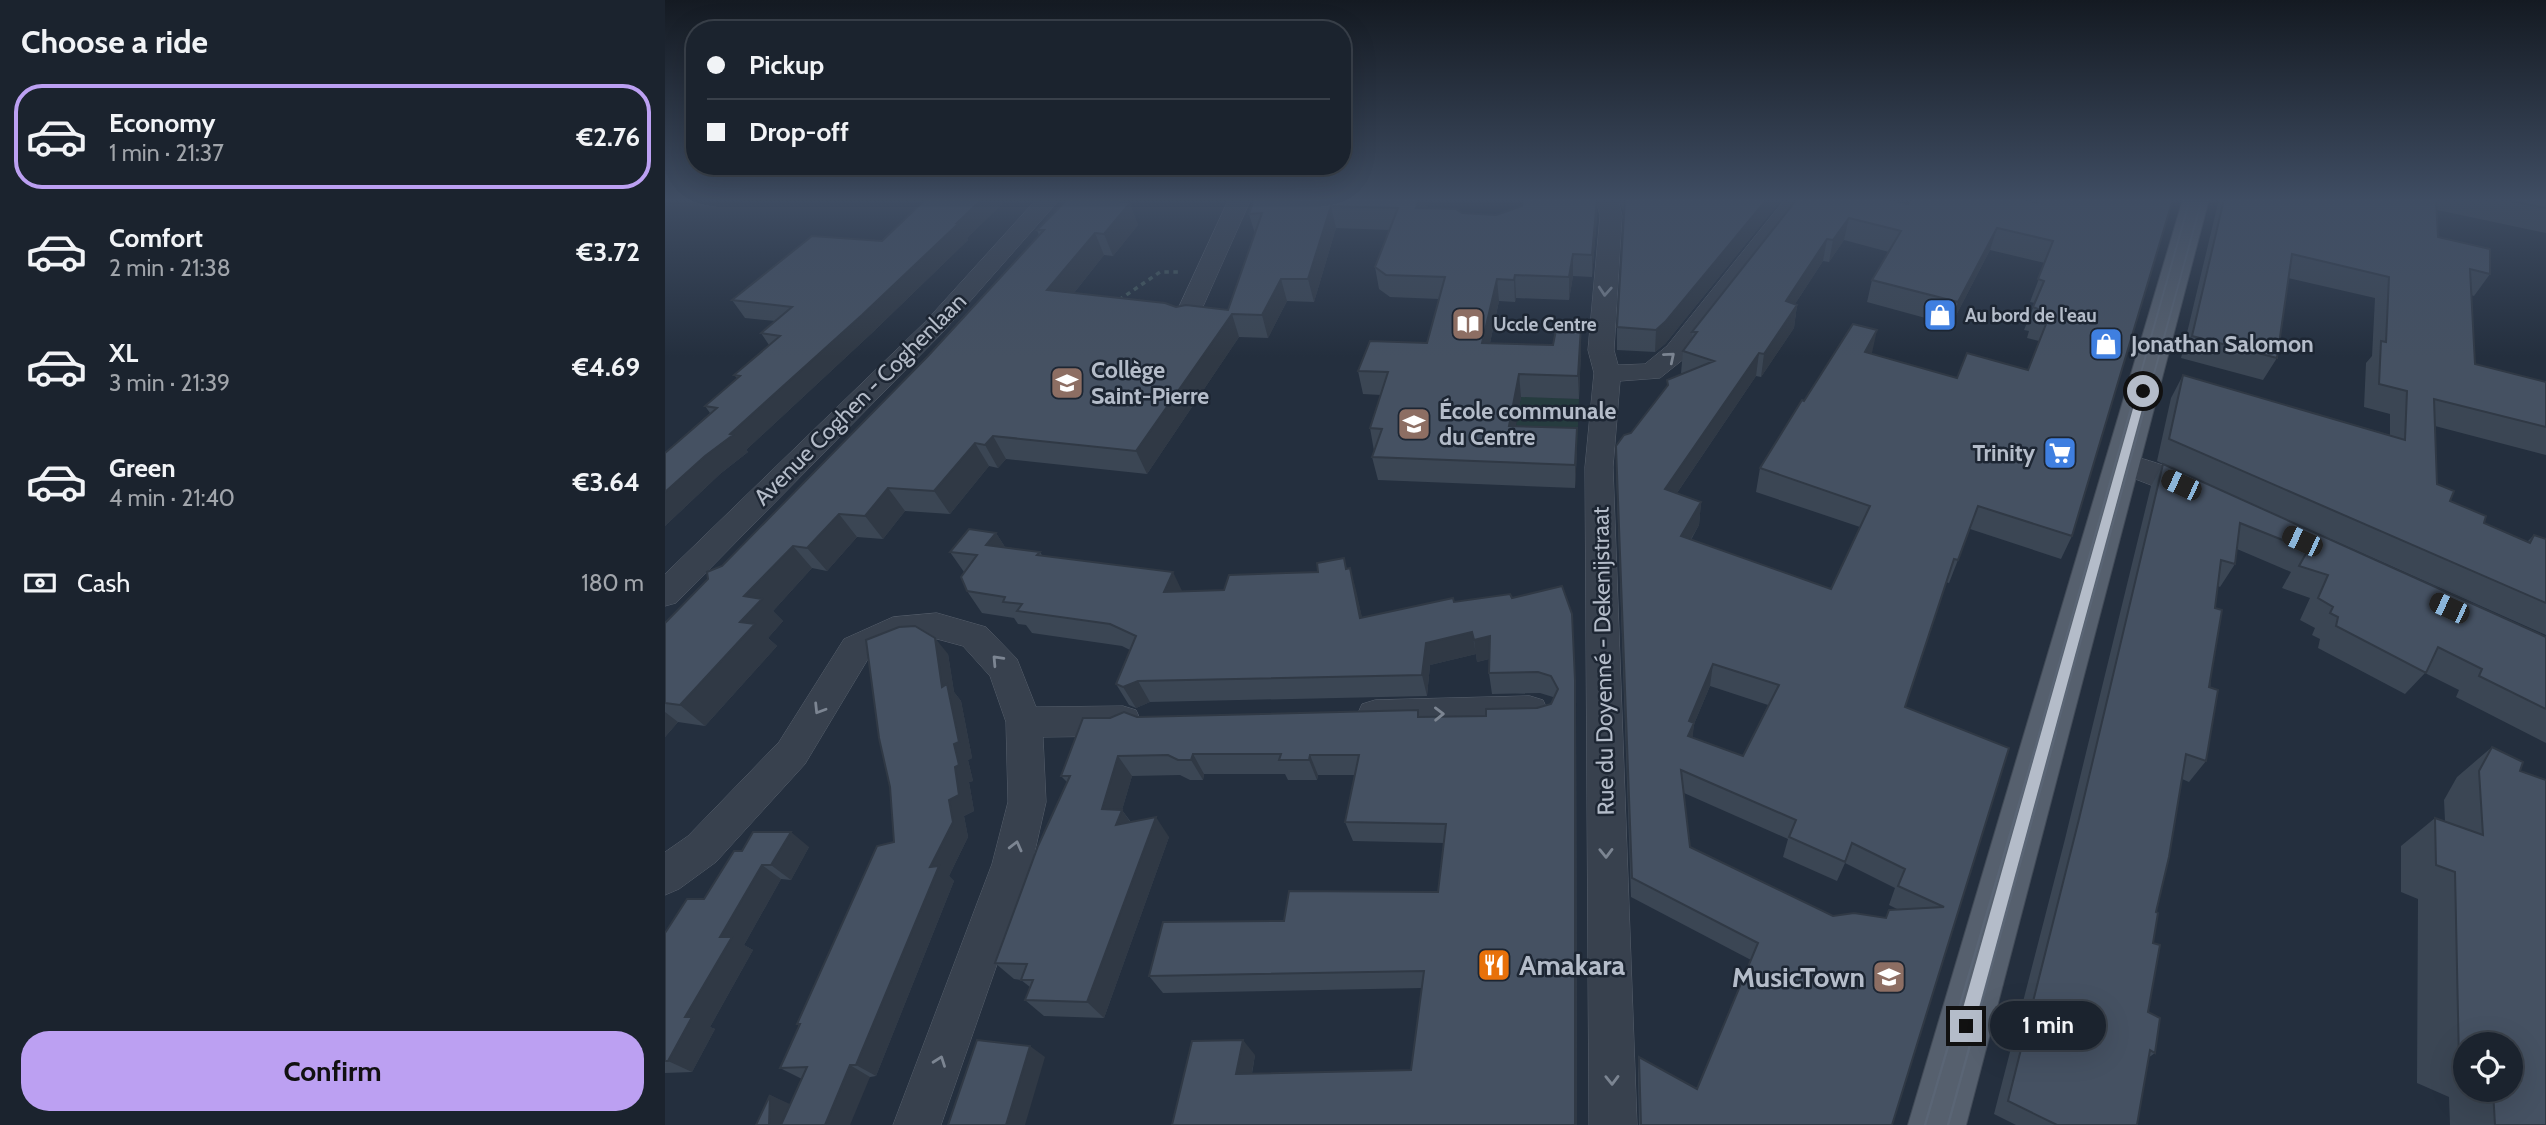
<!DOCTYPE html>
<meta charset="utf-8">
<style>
:root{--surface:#1b232e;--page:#242b36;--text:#f1f3f6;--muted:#a0a4aa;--line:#39404a;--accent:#bca0f2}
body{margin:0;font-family:Cabin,sans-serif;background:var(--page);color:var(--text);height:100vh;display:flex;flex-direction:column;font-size:26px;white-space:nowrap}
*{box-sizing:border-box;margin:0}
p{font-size:23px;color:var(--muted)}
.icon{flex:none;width:38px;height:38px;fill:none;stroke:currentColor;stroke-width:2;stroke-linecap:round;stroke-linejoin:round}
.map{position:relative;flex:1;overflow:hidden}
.details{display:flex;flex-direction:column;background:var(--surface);width:665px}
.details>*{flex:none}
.guide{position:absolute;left:21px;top:21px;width:665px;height:154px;border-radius:28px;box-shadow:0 7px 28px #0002,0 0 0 2px var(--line);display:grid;align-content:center;height:154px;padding:0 21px;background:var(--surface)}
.buttons{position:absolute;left:1788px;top:1032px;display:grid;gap:14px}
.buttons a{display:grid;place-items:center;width:70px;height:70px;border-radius:50%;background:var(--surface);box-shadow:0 7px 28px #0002,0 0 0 2px var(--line);font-size:35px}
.end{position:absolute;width:32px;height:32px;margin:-16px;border:9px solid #b4bcc9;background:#111;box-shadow:0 0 0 4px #111}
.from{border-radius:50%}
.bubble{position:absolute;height:49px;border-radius:24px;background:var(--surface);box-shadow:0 7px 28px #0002,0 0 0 2px var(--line);font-size:23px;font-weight:700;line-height:49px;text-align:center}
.car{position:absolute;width:21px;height:42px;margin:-21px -10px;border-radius:9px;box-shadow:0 0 5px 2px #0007;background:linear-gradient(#222 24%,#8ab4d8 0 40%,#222 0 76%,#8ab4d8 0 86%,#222 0)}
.guide b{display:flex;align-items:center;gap:24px;height:66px;font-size:26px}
.guide b+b{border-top:2px solid var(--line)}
.guide i{width:18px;height:18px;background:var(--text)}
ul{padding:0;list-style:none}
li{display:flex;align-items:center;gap:21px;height:105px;margin:0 14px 10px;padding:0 7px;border:4px solid transparent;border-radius:28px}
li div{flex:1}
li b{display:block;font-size:26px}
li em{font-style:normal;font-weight:700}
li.active{border-color:var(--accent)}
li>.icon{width:63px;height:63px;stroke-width:1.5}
h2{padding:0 21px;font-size:32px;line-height:84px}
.pay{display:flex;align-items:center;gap:18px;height:77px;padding:0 21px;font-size:26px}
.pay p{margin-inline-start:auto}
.primary-button{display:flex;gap:14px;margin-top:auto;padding:14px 21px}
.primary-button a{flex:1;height:80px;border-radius:28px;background:var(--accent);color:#111;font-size:28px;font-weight:700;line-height:80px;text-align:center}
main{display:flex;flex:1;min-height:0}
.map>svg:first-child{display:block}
</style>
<main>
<section class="details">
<h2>Choose a ride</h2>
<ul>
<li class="active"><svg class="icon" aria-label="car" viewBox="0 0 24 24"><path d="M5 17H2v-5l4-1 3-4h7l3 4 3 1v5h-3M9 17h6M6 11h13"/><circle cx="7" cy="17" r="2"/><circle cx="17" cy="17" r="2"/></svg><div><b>Economy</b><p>1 min · 21:37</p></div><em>€2.76</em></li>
<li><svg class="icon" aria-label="car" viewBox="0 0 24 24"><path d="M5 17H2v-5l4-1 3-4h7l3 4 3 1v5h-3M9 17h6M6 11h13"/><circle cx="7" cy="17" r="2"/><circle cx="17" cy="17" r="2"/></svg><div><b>Comfort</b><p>2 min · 21:38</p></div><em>€3.72</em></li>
<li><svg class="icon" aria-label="car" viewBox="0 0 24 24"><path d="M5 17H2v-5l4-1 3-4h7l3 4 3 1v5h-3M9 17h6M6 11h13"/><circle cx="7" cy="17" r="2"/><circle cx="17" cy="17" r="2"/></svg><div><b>XL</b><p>3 min · 21:39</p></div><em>€4.69</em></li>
<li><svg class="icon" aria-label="car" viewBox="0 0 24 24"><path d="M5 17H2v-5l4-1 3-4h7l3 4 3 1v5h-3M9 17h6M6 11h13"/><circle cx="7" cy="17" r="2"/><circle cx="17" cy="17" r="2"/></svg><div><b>Green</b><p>4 min · 21:40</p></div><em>€3.64</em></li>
</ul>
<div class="pay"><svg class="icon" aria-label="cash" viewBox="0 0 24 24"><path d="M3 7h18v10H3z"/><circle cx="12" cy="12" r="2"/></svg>Cash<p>180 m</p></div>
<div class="primary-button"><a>Confirm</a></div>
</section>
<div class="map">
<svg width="1881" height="1125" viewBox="0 0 1881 1125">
<rect width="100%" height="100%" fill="#242f3e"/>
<!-- green -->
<path fill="#263c3f" d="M856,396L914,399L912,451L847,449Z"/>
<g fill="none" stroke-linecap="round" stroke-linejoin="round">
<defs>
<path id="minor" d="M372,199H395L278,332L11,603L0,606V574L260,322Z
M564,199H586L532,320L529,325L520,327L511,325L508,320Z
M931,199H953L957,216L949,350L953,365L980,364L1002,346L1120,199H1142L1020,358L995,378L955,381L948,467L972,1125H924L920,467L929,373L923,350L935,216Z
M1457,453C1479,459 1533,473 1545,492L1540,499L1530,502L1447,470L1443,463L1447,456Z
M272,613L321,627L352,659L371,707L458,706L471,710L476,721L471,732L458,736L378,737L381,802L367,864L276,1125H228L327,864L343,802L341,722L325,676L298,646L272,639L233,643L203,659L140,764L51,862L14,889L0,895V852L23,836L114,742L179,639L228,617Z
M865,696L878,700L883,711L878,722L865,726L710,730L697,726L692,715L697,704L710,700Z"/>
<path id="major" d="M1518,199H1544L1301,1125H1243Z"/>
</defs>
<!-- minor casing -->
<use href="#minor" stroke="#565f6c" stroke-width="1"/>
<!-- major casing -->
<use href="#major" stroke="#414a57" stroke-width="2"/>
<!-- path -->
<path stroke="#44595c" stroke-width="3.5" stroke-dasharray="4.5 4.5" stroke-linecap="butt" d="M454,300L495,272H514"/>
<!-- minor -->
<use href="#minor" fill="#38414e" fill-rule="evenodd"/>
<!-- major -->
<use href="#major" fill="#56606e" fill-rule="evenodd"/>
<!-- tram-far1 -->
<path stroke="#5a6575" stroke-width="2" d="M1374,734L1525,199
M1390,734L1537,199"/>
<!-- tram -->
<path stroke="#5a6575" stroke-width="2.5" d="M1260,1125L1375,732
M1283,1125L1391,732"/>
</g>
<!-- wall -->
<path fill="#3b4654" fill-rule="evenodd" d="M211,199H339L336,202L337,204L302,238L303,240L208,332L81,450L83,452L55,474L0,526V453L45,413L40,406L72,378L69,375L104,345L96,333L110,321L80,318L67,300L217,241L259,202Z
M463,199L473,225L448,256L439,255L409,293L511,307L563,310L590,234L584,214L589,199H766L762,208L797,213L831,215L932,199V216L927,277L908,276L904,300L851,298L850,302L834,301L825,343L916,349L914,399L856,397L850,426L912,428V451L910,488L713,480L707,457L709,451L705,428L716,395L698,394L693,371L762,343L774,299L725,297L714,289L710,267L725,230L671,228L649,302L622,301L603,338L574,337L482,474L341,459L333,468L324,466L285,514L240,511L218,539L192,537L162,571L147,568L108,611L118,621L103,638L112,646L40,726L13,722L0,737V623L57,566L263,356L374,235L372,230Z
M954,199H1117L1000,344L990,352L952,350V327L959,214Z
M1132,199L1243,204L1372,203L1508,199L1407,536L1396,559L1305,529L1284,583L1281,582L1240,707L1344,748L1227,1125H974L973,1072L974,1057L1032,1089L1086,960L966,897L951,469V446L966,433L1002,386V380L1018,374L1016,373L1018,351L1027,339V332ZM1179,240L1224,252L1207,280L1202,302L1286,325L1325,250L1380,263L1365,302L1370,303L1359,330L1364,331L1362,338L1374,341L1363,370L1292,378L1207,354L1139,401L1095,468L1091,492L1195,527L1166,589L1026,540L1034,525L1036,502L1012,493L1091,376L1096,377L1129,328L1132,305L1130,304L1158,261L1164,262ZM1045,686L1103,705L1078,756L1027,738L1029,724ZM1019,793L1123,839L1118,857L1172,881L1180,863L1230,888L1224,905L1234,910H1224L1221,918L1168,916L1025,847Z
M1554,199H1881V233L1772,210L1773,237L1825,274L1809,296L1806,295L1810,364L1881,382V455L1770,426L1772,484L1785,501L1819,523L1862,542L1869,535L1881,539V635L1553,489L1881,637V743L1791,697L1794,690L1760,673L1740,694L1653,648L1655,639L1647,635L1650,628L1635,620L1645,598L1617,588L1626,572L1572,549L1570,564L1555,587L1553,586L1550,608L1541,761L1524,782L1517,779L1491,912L1483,1012L1490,1053L1483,1058L1472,1125H1351L1329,1114L1400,839L1486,486L1498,464L1492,461L1506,398L1518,375L1725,435V414L1699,407L1701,363L1707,356L1710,298L1623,278L1612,358L1598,380L1516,358Z
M331,533L340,547L375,552L377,555L517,591L559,590L653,572L685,568L697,618L789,602L847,598L911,701L912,1125H507L590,1055L587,1074L746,1070L757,988L498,993L484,976L619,921L773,892L779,843L688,841L680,822L690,775H653L652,780H623L620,774H539L538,780H525L515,775L467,776L457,810L466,822L504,837L439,1018L379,1016L360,1000L365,987L356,980L349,979L330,963L402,782L396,776L472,717L821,716L872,708L886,704L889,699L888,697L875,693L827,694L824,673V659L812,662L811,654L765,665L762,696L485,702L471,708L464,705L451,684L465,650L457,646L367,633L361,625L353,624L349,618L317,613L302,591L299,572L285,552Z
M283,654L289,692L296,701L307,758L303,760L308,781L304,782L309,811L299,816L303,837L284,876L289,881L211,1076L205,1077L91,1125L105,1095L125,1105L137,1079L115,1068L134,1026L132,1024L229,842Z
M1827,747L1855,771L1881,1125H1785L1784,1097L1752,1083L1753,899L1736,892V846L1770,818L1780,821L1779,800L1792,777ZM1801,1045L1846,1090H1801Z
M144,847L126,880L116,879L79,945L88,950L45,1027L50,1029L27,1072L0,1073V933L39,899L77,851Z"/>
<!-- shaded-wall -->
<path fill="#303945" d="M317,199H339L336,202L337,204L302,238L303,240L208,332L81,450L83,452L55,474L0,526V492L65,434Z
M460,199H463L473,225L448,256L439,234Z
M754,199H766L754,230L751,208Z
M932,199V216L927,277V255Z
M1102,199H1117L1000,344L990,352L991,330Z
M666,206L671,228L649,302L643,279Z
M1184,218L1179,240L1164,262L1168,240Z
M1332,228L1325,250L1286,325L1293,302Z
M430,233L439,255L393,313L382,290Z
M1162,239L1158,261L1117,324L1121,301Z
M908,254V276L904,300V277Z
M850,275L851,298L850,302L849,280Z
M616,279L622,301L603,338L597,315Z
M832,279L834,301L820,366L817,343Z
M1132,305L1129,328L1096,377L1099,354Z
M567,314L574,337L482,474L471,451Z
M916,326V349L914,399L913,376Z
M1212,330L1207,353L1195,375L1200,352Z
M1094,353L1091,376L999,512L1000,489Z
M854,374L856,397L847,449L844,426Z
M912,428V451L910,488V465Z
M328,436L341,459L333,468L320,445Z
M310,443L324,466L285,514L269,491Z
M223,488L240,511L218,539L200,516Z
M1036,502L1034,525L1014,559L1016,536Z
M174,514L192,537L162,571L142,548Z
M331,533L345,555L321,545Z
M128,546L147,568L108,611L118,621L103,638L112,646L40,726L15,705L75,622L79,596Z
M685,568L691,590L702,640L695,618Z
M508,572L518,593L499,592Z
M807,632L811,654L765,665L762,696L757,675L761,643Z
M825,636L828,658L812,662L809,640Z
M270,638L283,654L289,692L296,701L307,758L303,760L308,781L304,782L309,811L299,816L303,837L284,876L289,881L211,1076L191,1065L265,867L284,800L277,687Z
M1048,664L1045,686L1029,724L1027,744L1021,757L1024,721Z
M910,680L911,701L912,1125H910Z
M473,681L485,702L471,708L458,687Z
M0,712L13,722L0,737Z
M528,754L539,774L538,780L526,760Z
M645,755L653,775L652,780L644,760Z
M453,756L467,776L457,810L470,829L452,826L437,809Z
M491,817L504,837L439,1018L422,1002Z
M126,832L144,847L126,880L106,865Z
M97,865L116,879L79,945L88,950L45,1027L50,1029L27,1072L3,1061L20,1017L55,937Z
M578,1040L590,1055L584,1088L571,1074Z
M365,1046L380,1057L360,1125H341Z
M185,1065L205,1077L185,1125H160Z
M105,1095L127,1105V1125H104Z"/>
<!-- building -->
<path fill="#455162" stroke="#303945" stroke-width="2" fill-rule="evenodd" d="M261,199H317L292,223H294L197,315L65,434L68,435L40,456L0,492V453L52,408L40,406L75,376L69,375L115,336L96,333L127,307L67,300L147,236L217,241Z
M403,199H460L457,202L465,203L439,234L430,233L382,290L500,303L511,307L521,305L563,310L597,213L584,214L589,199H754L751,208L791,209L797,213L831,215L857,206L859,199H932L927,255L908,254L904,277L850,275L849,280L832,279L817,343L888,345L892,325L916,326L913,376L854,374L844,426L912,428L910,465L707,457L717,429L705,428L723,372L693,371L705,341L762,343L780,277L721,275L710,267L733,208L666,206L643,279H616L597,315L567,314L471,451L328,436L320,445L310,443L269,491L223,488L200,516L174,514L142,548L128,546L79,596L97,599L75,622L90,624L15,705L0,703V623L43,579L42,572L57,566L263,356L379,230H372Z
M960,199H1102L1001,321L991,330L952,327Z
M1132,199H1222L1243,204L1247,199H1356L1372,203L1374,199H1508L1407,536L1313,506L1293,560L1289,559L1240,707L1344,748L1227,1125H976L974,1057L1032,1089L1093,943L967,878L951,446L959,435L966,433L1003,385L1002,380L1049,361L1018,351L1032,332H1027ZM1184,218L1236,231L1207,280L1293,302L1332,228L1388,241L1373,279L1379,281L1368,307L1373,309L1370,315L1383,319L1363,370L1302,353L1292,378L1200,352L1212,330L1188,324L1139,401L1137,400L1095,468L1205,506L1166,589L1016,536L1036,502L1000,489L1094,353L1099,354L1132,305L1121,301L1162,239L1168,240ZM1048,664L1114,685L1078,756L1023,736L1029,723L1024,721ZM1016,770L1131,820L1124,837L1180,862L1187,843L1240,869L1233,886L1279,907L1224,910L1221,918L1189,913L1168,916L1025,847Z
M1559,199H1771L1773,237L1825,249V274L1805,269L1810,364L1881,382V427L1769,399L1772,484L1789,491L1785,501L1821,516L1819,523L1865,543L1869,535L1881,539V603L1504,439L1518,375L1740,440L1742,391L1714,384L1716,341L1721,342L1724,277L1627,254L1612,358L1527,336Z
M1837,199H1881V208Z
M1498,464L1881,637V709L1814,676L1817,669L1773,647L1761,673L1671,626L1673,617L1665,613L1668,607L1653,598L1663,575L1634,566L1643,550L1575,523L1570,564L1556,560L1550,608L1557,610L1544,687L1553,690L1541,761L1521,754L1504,857L1491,912L1493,913L1488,943L1495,945L1483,1012L1495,1018L1490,1053L1485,1050L1472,1125H1392L1343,1101L1414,819Z
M304,529L331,533L321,545L375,552L372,555L508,572L499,592L559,590L564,575L653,572L652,563L679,558L681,569L685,568L695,618L788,598L789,602L845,594L847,598L897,586L907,614L910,680V1125H507L527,1041L578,1040L571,1074L746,1070L759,971L484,976L498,922L619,921L624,891L773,892L781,824L680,822L694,755H645L644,760H614L616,754H528L526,760H513L503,755L453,756L437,809L457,810L451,825L491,817L422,1002L360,1000L368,980H356L362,964L330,963L373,846L405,776H396L418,718H445L459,712L472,717L753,710V717L821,716V709L872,708L886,704L893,689L886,676L873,672L824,673L825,636L809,640L807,632L761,643L757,675L473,681L458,687L451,684L471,636L445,624L352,611L357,604L338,602L340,597L302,591L296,577L312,555L285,552Z
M250,626L270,638L277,687L282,684L294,742L289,744L294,765L290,767L294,795L284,800L288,822L265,867L274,866L191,1065H185L160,1125H116L142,1067L115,1068L135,1024H132L212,846L229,842L225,787L214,738L201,640L234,627Z
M1827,747L1858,762L1855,771L1881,780V1125H1830L1828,1090H1846V1045H1801V1065L1794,1062L1790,872L1771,865L1770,818L1818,835L1814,771Z
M88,832H126L106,865H97L55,937H67L20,1017H27L3,1061H0V933L22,899H39L69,851H77Z
M312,1040L365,1046L341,1125H283Z
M105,1095L104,1125H91Z"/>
<!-- one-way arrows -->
<defs><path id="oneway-chevron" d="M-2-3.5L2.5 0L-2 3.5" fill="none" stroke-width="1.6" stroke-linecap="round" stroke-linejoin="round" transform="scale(1.75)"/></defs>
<g stroke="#7c8592">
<use href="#oneway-chevron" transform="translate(940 291) rotate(94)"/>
<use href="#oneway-chevron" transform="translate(1005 357) rotate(-40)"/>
<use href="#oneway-chevron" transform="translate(332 660) rotate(-133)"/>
<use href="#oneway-chevron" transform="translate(154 709) rotate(122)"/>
<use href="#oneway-chevron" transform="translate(774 714) rotate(-1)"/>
<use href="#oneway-chevron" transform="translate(351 846) rotate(-76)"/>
<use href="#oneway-chevron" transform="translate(941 853) rotate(89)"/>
<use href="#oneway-chevron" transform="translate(275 1061) rotate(-70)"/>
<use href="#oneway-chevron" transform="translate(947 1080) rotate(89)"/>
</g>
<!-- sky -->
<linearGradient id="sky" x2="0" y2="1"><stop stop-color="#141a22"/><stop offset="0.56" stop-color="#3f4d63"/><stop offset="1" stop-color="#3f4d63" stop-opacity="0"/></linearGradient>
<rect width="1881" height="357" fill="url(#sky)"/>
<!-- route -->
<path fill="#b4bcc9" d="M1478,388L1482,391L1309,1026L1306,1032L1301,1034L1295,1032L1293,1026L1473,391Z"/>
<!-- icons -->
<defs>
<symbol id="shop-square" viewBox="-11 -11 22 22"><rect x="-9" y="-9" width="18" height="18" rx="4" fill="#3f7fe0" stroke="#1d2633"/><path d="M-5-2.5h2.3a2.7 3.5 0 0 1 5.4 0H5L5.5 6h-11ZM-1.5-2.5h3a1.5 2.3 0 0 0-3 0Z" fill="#fff"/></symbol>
<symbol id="library-square" viewBox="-11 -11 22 22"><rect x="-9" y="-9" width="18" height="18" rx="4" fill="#8d6e63" stroke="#1d2633"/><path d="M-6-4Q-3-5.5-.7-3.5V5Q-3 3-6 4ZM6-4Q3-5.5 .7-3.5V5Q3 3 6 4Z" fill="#fff"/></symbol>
<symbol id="school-square" viewBox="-11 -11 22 22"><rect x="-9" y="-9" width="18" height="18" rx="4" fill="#8d6e63" stroke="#1d2633"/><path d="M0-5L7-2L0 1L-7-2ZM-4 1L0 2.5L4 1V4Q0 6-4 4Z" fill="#fff"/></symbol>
<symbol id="supermarket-square" viewBox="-11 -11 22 22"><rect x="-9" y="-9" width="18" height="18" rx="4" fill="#3f7fe0" stroke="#1d2633"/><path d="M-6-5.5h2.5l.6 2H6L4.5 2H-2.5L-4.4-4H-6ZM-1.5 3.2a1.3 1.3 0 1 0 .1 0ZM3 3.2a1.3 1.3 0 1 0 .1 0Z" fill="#fff"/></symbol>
<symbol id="restaurant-square" viewBox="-11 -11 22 22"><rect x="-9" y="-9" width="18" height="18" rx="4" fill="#e8710a" stroke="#1d2633"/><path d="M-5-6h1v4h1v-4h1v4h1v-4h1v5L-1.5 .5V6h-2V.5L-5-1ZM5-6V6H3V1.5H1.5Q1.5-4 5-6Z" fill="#fff"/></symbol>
</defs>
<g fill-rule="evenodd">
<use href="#shop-square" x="1256" y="296" width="38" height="38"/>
<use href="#library-square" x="784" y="305" width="38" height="38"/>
<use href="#shop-square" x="1422" y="325" width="38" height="38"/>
<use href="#school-square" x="383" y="364" width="38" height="38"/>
<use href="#school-square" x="730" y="405" width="38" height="38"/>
<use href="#supermarket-square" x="1376" y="434" width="38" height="38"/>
<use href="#restaurant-square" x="810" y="946" width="38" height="38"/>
<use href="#school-square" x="1205" y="958" width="38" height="38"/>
</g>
<g text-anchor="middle" stroke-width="5" stroke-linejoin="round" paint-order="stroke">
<!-- far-poi labels -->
<g font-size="19" font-weight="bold" fill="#b4bcc9" stroke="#1d2633" text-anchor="start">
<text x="1300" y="322">Au bord de l'eau</text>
<text x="828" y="331">Uccle Centre</text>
</g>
<!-- poi labels -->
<g font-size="23" font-weight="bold" fill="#b4bcc9" stroke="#1d2633" text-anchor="start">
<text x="1466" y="352">Jonathan Salomon</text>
<text x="426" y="378">Collège<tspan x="426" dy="26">Saint-Pierre</tspan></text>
<text x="774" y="419">École communale<tspan x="774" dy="26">du Centre</tspan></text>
<text x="1370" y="461" text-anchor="end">Trinity</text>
</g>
<!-- street labels -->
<g font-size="23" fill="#b4bcc9" stroke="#1d2633">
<text transform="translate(195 399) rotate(-45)" y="8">Avenue Coghen - Coghenlaan</text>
<text transform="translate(938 661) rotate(-91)" y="8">Rue du Doyenné - Dekenijstraat</text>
</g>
<!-- near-poi labels -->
<g font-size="28" font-weight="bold" fill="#b4bcc9" stroke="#1d2633" text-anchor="start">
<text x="854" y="975">Amakara</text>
<text x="1200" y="987" text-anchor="end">MusicTown</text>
</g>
</g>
</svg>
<div class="buttons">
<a><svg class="icon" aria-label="locate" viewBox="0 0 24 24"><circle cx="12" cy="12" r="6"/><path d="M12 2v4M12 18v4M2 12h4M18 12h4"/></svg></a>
</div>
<i class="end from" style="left:1478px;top:391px"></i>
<i class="end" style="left:1301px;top:1026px"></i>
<div class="bubble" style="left:1325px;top:1001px;width:116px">1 min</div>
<i class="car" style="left:1516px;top:485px;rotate:295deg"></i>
<i class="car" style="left:1637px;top:541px;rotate:295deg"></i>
<i class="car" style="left:1784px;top:608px;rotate:295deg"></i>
<div class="guide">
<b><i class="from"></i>Pickup</b>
<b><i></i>Drop-off</b>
</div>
</div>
</main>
